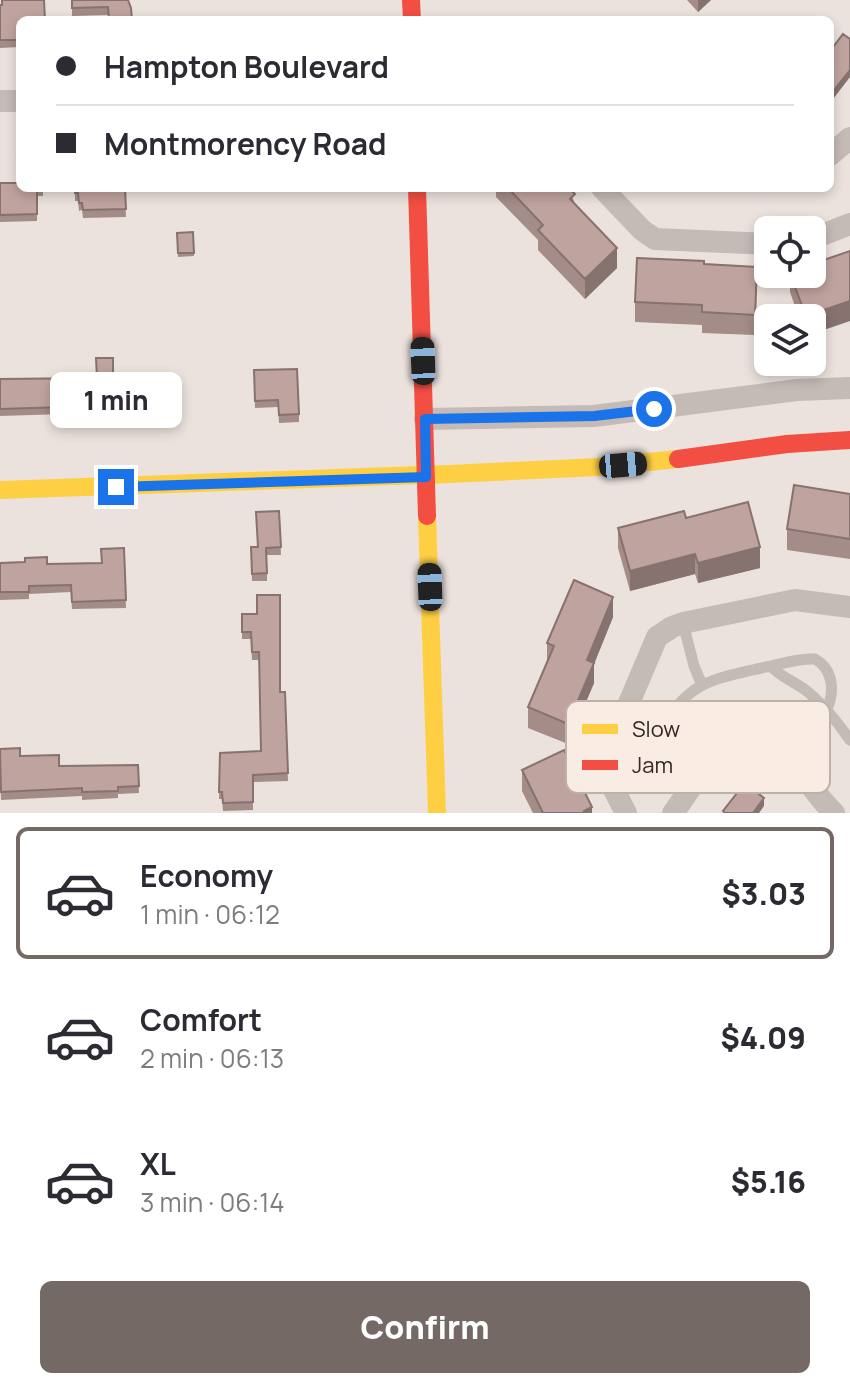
<!DOCTYPE html>
<meta charset="utf-8">
<style>
:root{--surface:#fff;--page:#f7f7f7;--text:#2b2b33;--muted:#7c7c81;--line:#e1e1e2;--accent:#746965}
body{margin:0;font-family:Manrope,sans-serif;background:var(--page);color:var(--text);height:100vh;display:flex;flex-direction:column;font-size:30px;white-space:nowrap}
*{box-sizing:border-box;margin:0}
p{font-size:26px;color:var(--muted)}
.icon{flex:none;width:44px;height:44px;fill:none;stroke:currentColor;stroke-width:2;stroke-linecap:round;stroke-linejoin:round}
.map{position:relative;height:813px;overflow:hidden}
.panel{display:flex;flex-direction:column;background:var(--surface);flex:1}
.panel>*{flex:none}
.guide{position:absolute;left:16px;top:16px;width:818px;height:176px;border-radius:12px;box-shadow:0 4px 12px #0003;display:grid;align-content:center;height:176px;padding:0 40px;background:var(--surface)}
.controls{position:absolute;left:754px;top:216px;display:grid;gap:16px}
.controls a{display:grid;place-items:center;width:72px;height:72px;border-radius:12px;background:var(--surface);box-shadow:0 4px 12px #0003;font-size:40px}
.end{position:absolute;width:36px;height:36px;margin:-18px;border:10px solid #1a73e8;background:#fff;box-shadow:0 0 0 4px #fff}
.from{border-radius:50%}
.bubble{position:absolute;height:56px;border-radius:12px;background:var(--surface);box-shadow:0 4px 12px #0003;font-size:26px;font-weight:800;line-height:56px;text-align:center}
.car{position:absolute;width:24px;height:48px;margin:-24px -12px;border-radius:10px;box-shadow:0 0 6px 2px #0007;background:linear-gradient(#222 24%,#8ab4d8 0 40%,#222 0 76%,#8ab4d8 0 86%,#222 0)}
.guide b{display:flex;align-items:center;gap:28px;height:76px;font-size:30px}
.guide b+b{border-top:2px solid var(--line)}
.guide i{width:20px;height:20px;background:var(--text)}
ul{padding:14px 0 0;list-style:none}
li{display:flex;align-items:center;gap:24px;height:132px;margin:0 16px 12px;padding:0 24px;border:4px solid transparent;border-radius:12px}
li div{flex:1}
li b{display:block;font-size:30px}
li em{font-style:normal;font-weight:800}
li.active{border-color:var(--accent)}
li>.icon{width:72px;height:72px;stroke-width:1.5}
.action{display:flex;gap:16px;margin-top:auto;padding:16px 40px}
.action a{flex:1;height:92px;border-radius:12px;background:var(--accent);color:#fff;font-size:32px;font-weight:800;line-height:92px;text-align:center}
.map>svg:first-child{display:block}
</style>
<div class="map">
<svg width="850" height="813" viewBox="0 0 850 813">
<rect width="100%" height="100%" fill="#ebe2dd"/>
<g fill="none" stroke-linecap="round" stroke-linejoin="round">
<!-- lane -->
<path stroke="#c4bab6" stroke-width="11" d="M683,623L694,666L702,685
M771,666C781,678 796,682 808,692C825,706 837,722 850,740
M645,761C658,733 676,697 705,684C724,675 746,672 766,667C782,664 797,658 815,659C833,669 835,691 827,709"/>
<!-- street -->
<path stroke="#c4bab6" stroke-width="22" d="M0,101H20
M830,155L850,138
M602,188L642,230L655,239L768,244
M812,239L850,224
M425,419L594,416L797,390L850,388
M626,813L611,784L606,757L657,637L672,627L683,623L795,600L850,607
M673,813C695,785 739,700 780,745C799,767 813,793 834,813"/>
<!-- slow -->
<path stroke="#ffcf43" stroke-width="18" d="M0,490L449,474L598,467L678,459
M427,516L437,813"/>
<!-- jam -->
<path stroke="#f24e42" stroke-width="18" d="M411,0L412,20
M417,188L427,516
M678,459L787,444L850,440"/>
</g>
<!-- wall -->
<path fill="#a48c88" d="M72,0H128L108,15L72,16Z
M687,0H711L698,12Z
M0,5L20,20V47L0,48Z
M0,183L43,188V196H37V221L0,222Z
M75,188H125L126,217L83,218L82,210L79,211L78,201H75Z
M496,188H569L575,204L617,268L585,299L538,250V240L496,197Z
M193,232L194,256L178,257L177,233Z
M704,264L757,287L755,335L702,333V325L635,322V302Z
M790,274H812V318H799L790,292Z
M254,370L299,414V422L279,423L278,407L255,408Z
M97,378H129L130,410L96,411V413L0,416V379Z
M850,494V559L787,550V529Z
M279,511L281,555H267V581H252L251,547H257Z
M686,518L760,568L698,583L695,574L630,591L618,548V528Z
M124,548L126,608L72,609L71,592L29,594V599L0,600V563L47,564L102,563Z
M242,614L280,692H285L288,781L253,782V810L223,811L222,799H219L220,753L261,751L259,660H252L251,639H242Z
M613,617L594,664V683L568,744L528,728V707L547,663V643Z
M0,749L59,766L138,765L139,793L118,794V798L82,800V796L1,800Z
M522,770L592,813H533L522,791Z"/>
<!-- shaded-wall -->
<path fill="#86726f" d="M698,0H711L698,12Z
M850,70V77L830,103V95Z
M617,248V268L585,299V279Z
M850,301V321L812,334V318H806V316Z
M760,547V568L698,583V563Z
M695,554V574L630,591V571Z
M613,597V617L594,664V683L568,744V724L587,660Z
M764,798V806L759,813H753Z
M592,807V813H584V811Z"/>
<!-- building -->
<path fill="#bfa39e" stroke="#86726f" stroke-width="2" d="M2,0H44L45,20H20V40H0V5H2Z
M72,0H128L131,8L132,20H109L108,7L72,8Z
M843,34L850,39V70L830,95V51Z
M17,160H20V188H43H37V214L0,215V183H18Z
M75,188H125L126,209L83,210L82,203H79L78,193H75Z
M508,188H569L575,194L570,199L617,248L585,279L538,230L543,225Z
M193,232L194,253H178L177,233Z
M850,251V301L806,316L790,274H812V264Z
M637,258L704,261V264L757,267L755,315L702,312V305L635,302Z
M96,358H113V378H129L130,402L96,403V406L0,409V379L97,378Z
M297,369L299,414L279,415L278,400L255,401L254,370Z
M794,485L850,494V539L787,529Z
M748,502L760,547L698,563L695,554L630,571L618,528L684,511L686,518Z
M279,511L281,547L266,548L267,573L252,574L251,547H258L256,512Z
M124,548L126,600L72,602L71,585L29,586V592H0V563L25,562V558L47,557V564L102,563L101,549Z
M574,580L613,597L587,660L594,663L568,724L528,707L554,646L547,643Z
M257,595H280V692H285L288,773L253,775V802L223,803L222,792H219L220,753L261,751L259,652H252L251,632H242V614H257Z
M20,748V756L59,755V766L138,765L139,786L118,787V791L82,792V788L1,792L0,749Z
M564,750L592,807L584,811L585,813H543L522,770Z
M745,783L764,798L753,813H725L723,811Z"/>
<g fill="none" stroke-linecap="round" stroke-linejoin="round">
<!-- route -->
<path stroke="#1a73e8" stroke-width="10" d="M116,487L426,477L425,419L594,416L654,409"/>
</g>
<!-- legend -->
<rect x="566" y="701" width="264" height="92" rx="12" fill="#f9ece3" stroke="#beb1aa" stroke-width="2"/>
<rect x="582" y="724" width="36" height="10" fill="#ffcf43"/>
<rect x="582" y="760" width="36" height="10" fill="#f24e42"/>
<g font-size="22" fill="#342825">
<text x="632" y="737">Slow</text>
<text x="632" y="773">Jam</text>
</g>
</svg>
<div class="controls">
<a><svg class="icon" aria-label="locate" viewBox="0 0 24 24"><circle cx="12" cy="12" r="6"/><path d="M12 2v4M12 18v4M2 12h4M18 12h4"/></svg></a>
<a><svg class="icon" aria-label="layers" viewBox="0 0 24 24"><path d="M12 4l9 5-9 5-9-5zM3 14l9 5 9-5"/></svg></a>
</div>
<i class="end from" style="left:654px;top:409px"></i>
<i class="end" style="left:116px;top:487px"></i>
<div class="bubble" style="left:50px;top:372px;width:132px">1 min</div>
<i class="car" style="left:423px;top:361px;rotate:358deg"></i>
<i class="car" style="left:623px;top:465px;rotate:85deg"></i>
<i class="car" style="left:430px;top:587px;rotate:358deg"></i>
<div class="guide">
<b><i class="from"></i>Hampton Boulevard</b>
<b><i></i>Montmorency Road</b>
</div>
</div>
<section class="panel">
<ul>
<li class="active"><svg class="icon" aria-label="car" viewBox="0 0 24 24"><path d="M5 17H2v-5l4-1 3-4h7l3 4 3 1v5h-3M9 17h6M6 11h13"/><circle cx="7" cy="17" r="2"/><circle cx="17" cy="17" r="2"/></svg><div><b>Economy</b><p>1 min · 06:12</p></div><em>$3.03</em></li>
<li><svg class="icon" aria-label="car" viewBox="0 0 24 24"><path d="M5 17H2v-5l4-1 3-4h7l3 4 3 1v5h-3M9 17h6M6 11h13"/><circle cx="7" cy="17" r="2"/><circle cx="17" cy="17" r="2"/></svg><div><b>Comfort</b><p>2 min · 06:13</p></div><em>$4.09</em></li>
<li><svg class="icon" aria-label="car" viewBox="0 0 24 24"><path d="M5 17H2v-5l4-1 3-4h7l3 4 3 1v5h-3M9 17h6M6 11h13"/><circle cx="7" cy="17" r="2"/><circle cx="17" cy="17" r="2"/></svg><div><b>XL</b><p>3 min · 06:14</p></div><em>$5.16</em></li>
</ul>
<div class="action"><a>Confirm</a></div>
</section>
